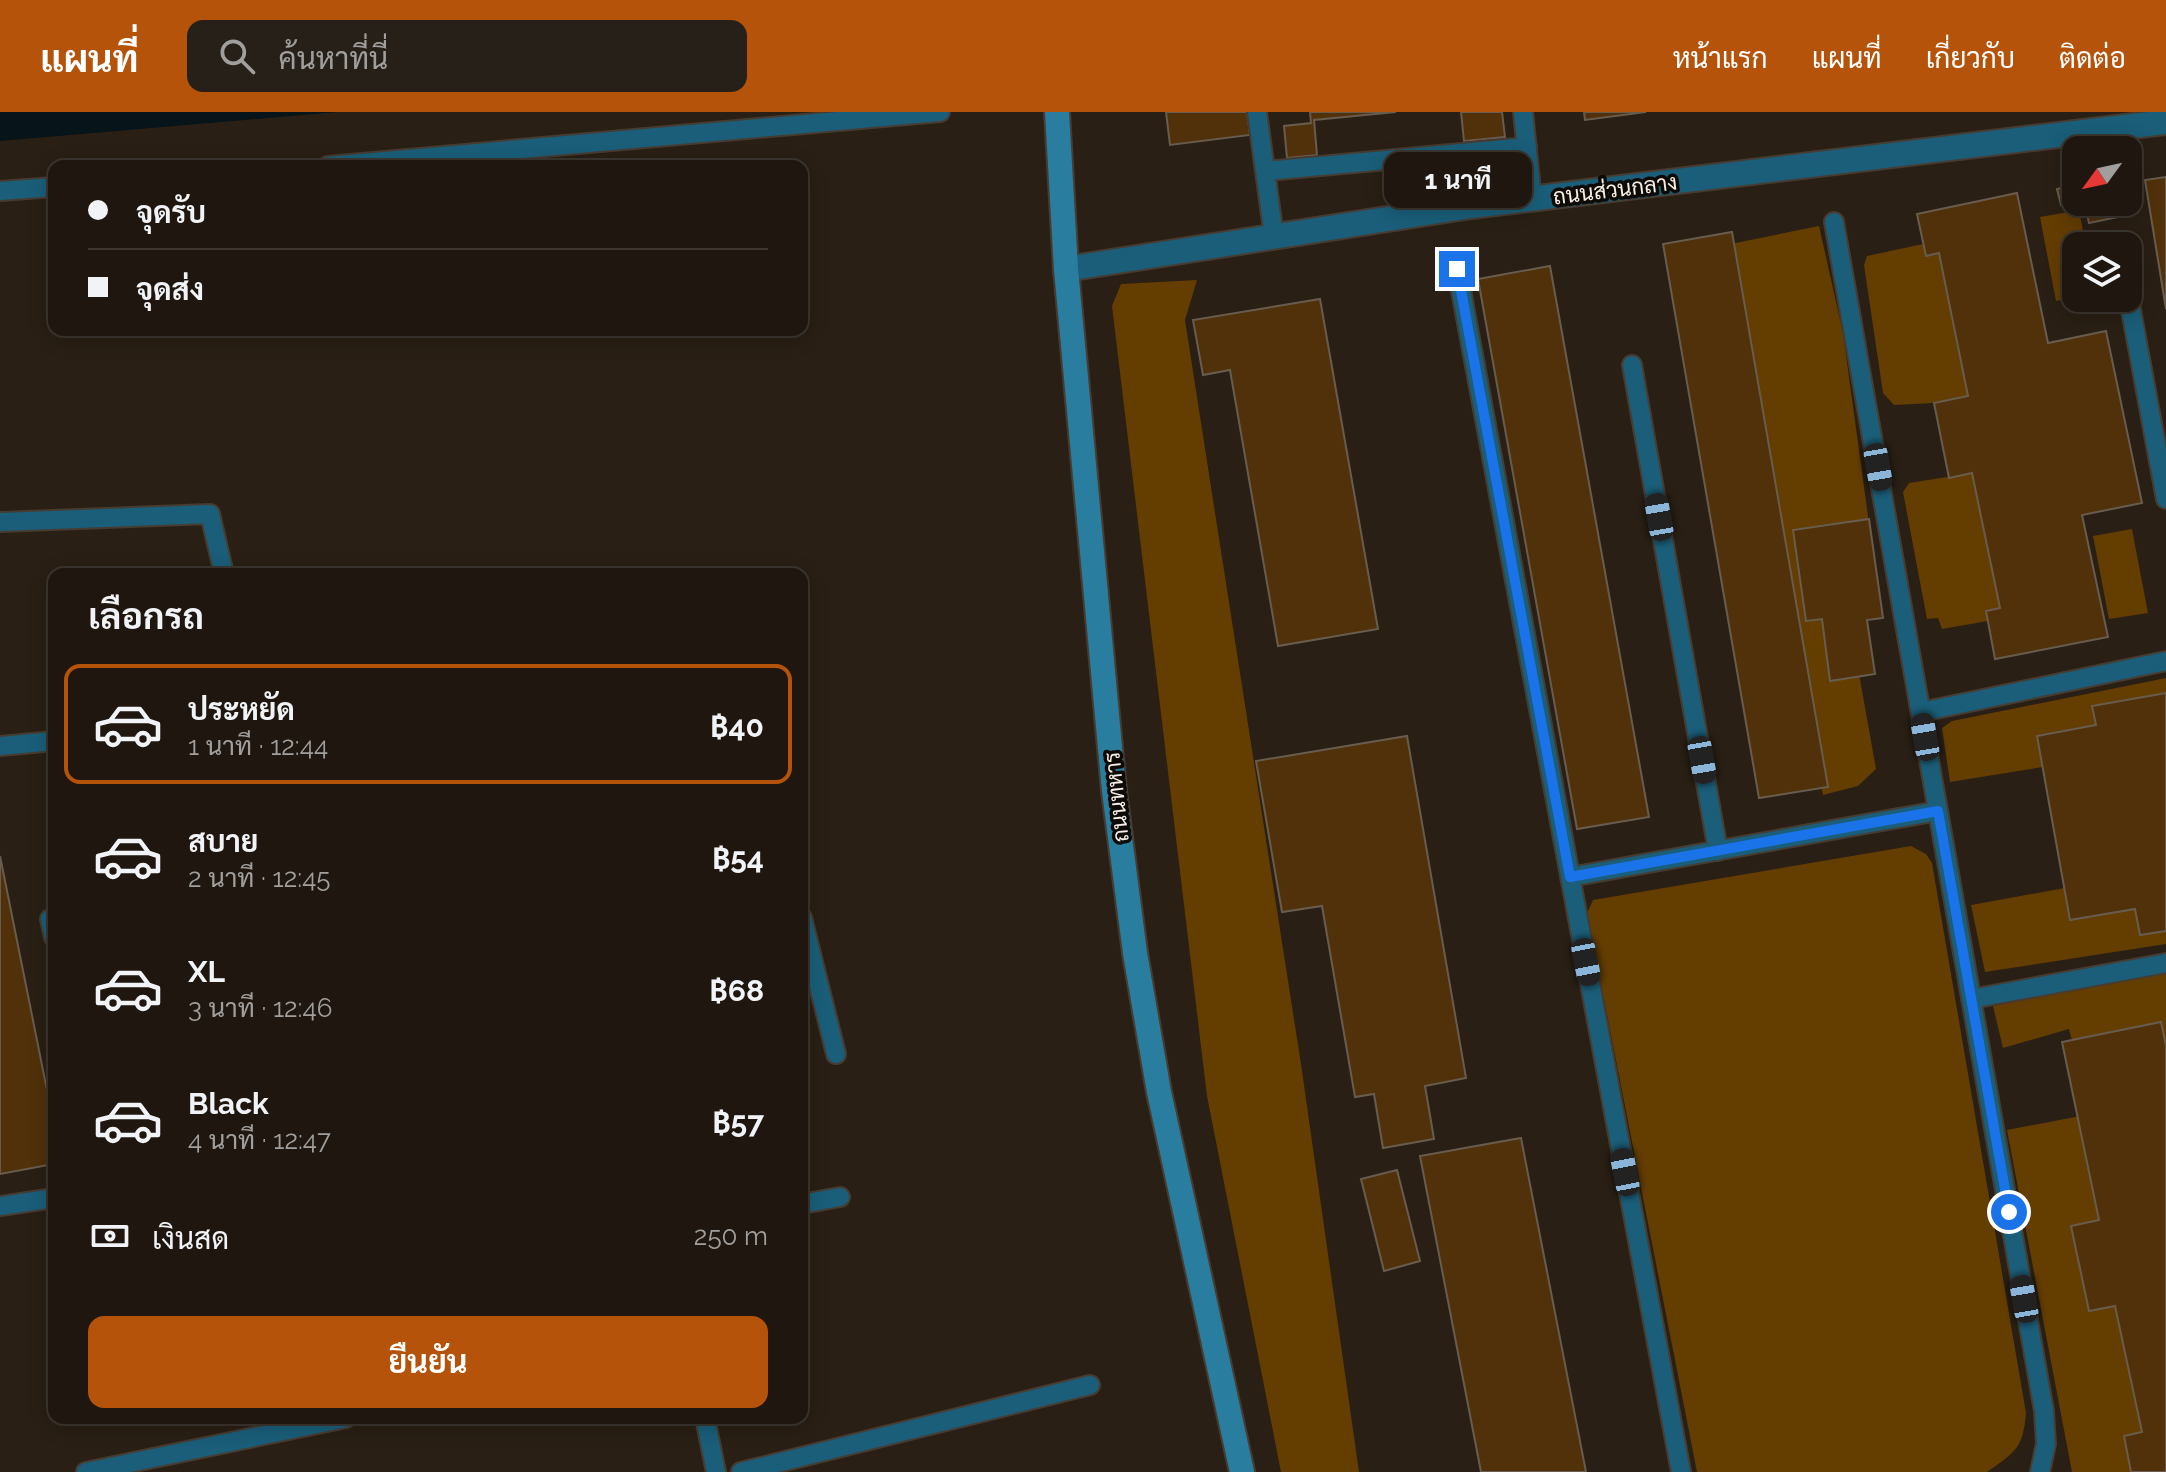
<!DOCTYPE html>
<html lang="th">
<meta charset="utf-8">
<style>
:root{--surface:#1f170f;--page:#272018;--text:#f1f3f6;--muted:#a19f9e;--line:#3c362f;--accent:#b45309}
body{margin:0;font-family:Raleway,Sarabun,sans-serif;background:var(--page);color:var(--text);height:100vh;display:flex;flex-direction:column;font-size:30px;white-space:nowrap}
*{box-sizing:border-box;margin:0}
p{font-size:26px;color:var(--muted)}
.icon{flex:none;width:44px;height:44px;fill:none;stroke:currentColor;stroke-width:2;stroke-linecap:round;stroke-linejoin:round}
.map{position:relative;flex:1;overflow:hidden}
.drawer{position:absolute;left:48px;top:456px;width:760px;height:856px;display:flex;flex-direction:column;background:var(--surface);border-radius:16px;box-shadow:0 4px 20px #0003,0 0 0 2px var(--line)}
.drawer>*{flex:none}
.hud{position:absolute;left:48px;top:48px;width:760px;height:176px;border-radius:16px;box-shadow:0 4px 20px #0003,0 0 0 2px var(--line);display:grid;align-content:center;height:176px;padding:0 40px;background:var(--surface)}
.needle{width:52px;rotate:237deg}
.fabs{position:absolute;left:2062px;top:24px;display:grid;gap:16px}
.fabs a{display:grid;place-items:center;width:80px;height:80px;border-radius:16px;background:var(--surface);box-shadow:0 4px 20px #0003,0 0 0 2px var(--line);font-size:40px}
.end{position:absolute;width:36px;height:36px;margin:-18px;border:10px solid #1a73e8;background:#fff;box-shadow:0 0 0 4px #fff}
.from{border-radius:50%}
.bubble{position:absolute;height:56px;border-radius:16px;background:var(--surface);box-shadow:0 4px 20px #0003,0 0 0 2px var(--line);font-size:26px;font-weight:700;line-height:56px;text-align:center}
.car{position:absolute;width:24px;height:48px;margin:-24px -12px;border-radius:10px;box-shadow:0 0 6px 2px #0007;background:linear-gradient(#222 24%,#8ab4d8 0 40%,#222 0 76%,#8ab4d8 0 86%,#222 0)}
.hud b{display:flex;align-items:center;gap:28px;height:76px;font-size:30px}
.hud b+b{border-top:2px solid var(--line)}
.hud i{width:20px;height:20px;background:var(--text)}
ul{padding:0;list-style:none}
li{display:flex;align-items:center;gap:24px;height:120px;margin:0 16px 12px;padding:0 24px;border:4px solid transparent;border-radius:16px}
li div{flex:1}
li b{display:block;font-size:30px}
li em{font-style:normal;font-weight:700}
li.current{border-color:var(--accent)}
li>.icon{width:72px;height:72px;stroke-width:1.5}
h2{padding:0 40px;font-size:36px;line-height:96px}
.pay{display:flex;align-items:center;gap:20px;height:88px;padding:0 40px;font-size:30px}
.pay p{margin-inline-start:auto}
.action{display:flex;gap:16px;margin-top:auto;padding:16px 40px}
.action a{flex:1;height:92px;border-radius:16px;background:var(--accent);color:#fff;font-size:32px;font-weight:700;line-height:92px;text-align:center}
header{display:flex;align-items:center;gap:48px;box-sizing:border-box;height:112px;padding:0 40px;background:var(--accent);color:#fff}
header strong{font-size:38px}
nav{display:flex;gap:44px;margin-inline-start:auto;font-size:28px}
.search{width:560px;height:72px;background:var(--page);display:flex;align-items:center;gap:20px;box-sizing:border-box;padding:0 28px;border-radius:16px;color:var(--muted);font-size:30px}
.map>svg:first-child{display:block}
</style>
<header>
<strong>แผนที่</strong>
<div class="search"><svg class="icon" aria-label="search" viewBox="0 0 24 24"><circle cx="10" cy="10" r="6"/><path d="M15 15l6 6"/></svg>ค้นหาที่นี่</div>
<nav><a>หน้าแรก</a><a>แผนที่</a><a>เกี่ยวกับ</a><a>ติดต่อ</a></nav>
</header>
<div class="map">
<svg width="2166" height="1360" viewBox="0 0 2166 1360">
<rect width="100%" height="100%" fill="#291f14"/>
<!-- green -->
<path fill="#643d01" d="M2079,98L2086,134H2076V185L2056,189L2040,105Z
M1819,114L1843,221L1868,404L1850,511L1876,657L1858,674L1823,683L1721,134Z
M1923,132L1926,144L1939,141L1968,284L1934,291L1894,293L1883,281L1864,153L1867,144Z
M1197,168L1185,208L1301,952L1359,1360H1281L1207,984L1112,194L1121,172Z
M1972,361L2000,496L1986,499L1988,509L1942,517L1938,506L1927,507L1903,380L1909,371Z
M2132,417L2148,501L2109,507L2093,424Z
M2166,566V832L1985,860L1971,793L2081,773L2061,652L1950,670L1942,616L1952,609Z
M1911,734L1926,742L1932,751L2026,1301C2023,1337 2015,1340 1987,1360H1697L1587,801L1593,788Z
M2166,860V1360H2072L2007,1018L2091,1002L2069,917L2003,936L1993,894Z"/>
<!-- water -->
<path fill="#07141a" d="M0,0H337L0,29Z"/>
<!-- building -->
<path fill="#503109" stroke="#685c4f" stroke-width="2" d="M1166,0H1247L1250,23L1170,33Z
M1310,0H1396L1314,8L1317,43L1287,46L1284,14L1311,11Z
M1461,0H1502L1505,25L1464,29Z
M1584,0H1646L1585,8Z
M2128,62L2137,101L2089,111L2084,90H2128Z
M2166,65V197L2145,68Z
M2076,73V89L2061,93L2057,77Z
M2017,81L2048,231L2106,219L2142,391L2082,403L2108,525L1995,547L1986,499L2000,496L1972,361L1949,366L1934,291L1968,284L1939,141L1926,144L1917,102Z
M1732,120L1828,675L1759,686L1663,132Z
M1550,154L1649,705L1577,717L1478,167Z
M1320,187L1378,517L1278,534L1230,258L1203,263L1193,208Z
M1869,407L1883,506L1867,508L1875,562L1830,569L1822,507L1806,509L1793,418Z
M2166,581V819L2140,823L2135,797L2070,808L2037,624L2096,613L2092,594Z
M1407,624L1466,966L1425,974L1434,1027L1383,1036L1374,982L1355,985L1322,794L1282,800L1256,649Z
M0,744L54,1013V1052L0,1062Z
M2161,910L2166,934V1360H2131L2124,1324L2142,1320L2115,1194L2089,1199L2071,1114L2099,1108L2062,930Z
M1521,1026L1586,1360H1481L1420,1044Z
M1397,1058L1420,1149L1384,1159L1361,1067Z"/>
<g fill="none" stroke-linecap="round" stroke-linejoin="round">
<defs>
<path id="service" d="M1257,0L1274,125
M1523,0L1532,87
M328,54L940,0
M1266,59L1527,35
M0,79L54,75
M1834,110L2044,1299L2046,1332L2040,1360
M2118,130L2119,134
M1457,157L1681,1360
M2128,182L2166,387
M1632,253L1718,739
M0,410L210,402L224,462
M1921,600L2166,549
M0,634L54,629
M1570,765L1938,699
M54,806L50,807L54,825
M802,806L836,942
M1971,887L2166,851
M802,1092L840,1085
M0,1094L54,1086
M705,1306L716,1360
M86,1360L346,1306
M741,1360L1090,1273"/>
<path id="minor" d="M1066,157L1471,94L2166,10"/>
<path id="secondary" d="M1057,0L1066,157L1114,679L1135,841L1159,980L1242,1360"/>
</defs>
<!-- service casing -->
<use href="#service" stroke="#463c32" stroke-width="22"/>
<!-- minor casing -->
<use href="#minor" stroke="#463c32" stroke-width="28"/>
<!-- secondary casing -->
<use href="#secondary" stroke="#463c32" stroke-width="28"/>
<!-- service -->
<use href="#service" stroke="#1a5e79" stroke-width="18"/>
<!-- minor -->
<use href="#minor" stroke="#1a5e79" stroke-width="24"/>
<!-- secondary -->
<use href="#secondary" stroke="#297ea0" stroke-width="24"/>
</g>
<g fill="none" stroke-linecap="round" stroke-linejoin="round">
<!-- route -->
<path stroke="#1a73e8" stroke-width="10" d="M1457,157L1570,765L1938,699L2009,1100"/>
</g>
<g text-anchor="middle" stroke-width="7" stroke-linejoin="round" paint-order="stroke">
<!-- street labels -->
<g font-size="22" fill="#f6eee7" stroke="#0e0a06">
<text transform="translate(1615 77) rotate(-7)" y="8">ถนนส่วนกลาง</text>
<text transform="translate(1116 685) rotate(-96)" y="8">ถนนทหาร</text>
</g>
</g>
</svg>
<div class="fabs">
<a><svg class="needle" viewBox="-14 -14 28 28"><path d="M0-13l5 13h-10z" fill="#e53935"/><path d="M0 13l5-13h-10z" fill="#a19f9e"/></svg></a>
<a><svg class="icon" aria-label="layers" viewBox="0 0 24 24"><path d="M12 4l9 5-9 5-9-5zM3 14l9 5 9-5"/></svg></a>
</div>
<i class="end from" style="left:2009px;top:1100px"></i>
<i class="end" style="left:1457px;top:157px"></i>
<div class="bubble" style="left:1384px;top:40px;width:148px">1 นาที</div>
<i class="car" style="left:1878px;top:355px;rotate:170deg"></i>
<i class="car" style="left:1659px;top:405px;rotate:350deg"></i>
<i class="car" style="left:1925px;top:625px;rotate:350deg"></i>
<i class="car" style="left:1702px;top:648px;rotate:170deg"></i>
<i class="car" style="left:1586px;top:850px;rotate:169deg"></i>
<i class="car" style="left:1625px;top:1060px;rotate:349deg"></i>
<i class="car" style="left:2024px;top:1187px;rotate:350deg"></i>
<div class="hud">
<b><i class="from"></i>จุดรับ</b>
<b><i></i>จุดส่ง</b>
</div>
<section class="drawer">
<h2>เลือกรถ</h2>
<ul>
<li class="current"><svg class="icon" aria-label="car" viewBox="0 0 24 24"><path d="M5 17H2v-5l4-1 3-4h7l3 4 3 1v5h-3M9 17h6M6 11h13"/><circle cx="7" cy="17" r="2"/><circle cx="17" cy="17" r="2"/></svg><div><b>ประหยัด</b><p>1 นาที · 12:44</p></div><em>฿40</em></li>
<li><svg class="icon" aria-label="car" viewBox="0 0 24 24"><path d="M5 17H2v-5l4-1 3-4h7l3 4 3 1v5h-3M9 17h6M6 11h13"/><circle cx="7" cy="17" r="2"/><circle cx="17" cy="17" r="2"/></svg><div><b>สบาย</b><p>2 นาที · 12:45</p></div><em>฿54</em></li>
<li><svg class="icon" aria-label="car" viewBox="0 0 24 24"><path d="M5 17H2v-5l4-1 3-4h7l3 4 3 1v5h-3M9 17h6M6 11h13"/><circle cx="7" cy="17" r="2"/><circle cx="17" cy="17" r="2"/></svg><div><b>XL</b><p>3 นาที · 12:46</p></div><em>฿68</em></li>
<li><svg class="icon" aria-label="car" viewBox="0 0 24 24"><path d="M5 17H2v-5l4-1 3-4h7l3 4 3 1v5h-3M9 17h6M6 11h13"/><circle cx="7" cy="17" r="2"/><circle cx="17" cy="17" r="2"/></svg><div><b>Black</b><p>4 นาที · 12:47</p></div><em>฿57</em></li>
</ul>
<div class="pay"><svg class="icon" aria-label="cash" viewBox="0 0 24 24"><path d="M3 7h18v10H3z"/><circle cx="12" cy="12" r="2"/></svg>เงินสด<p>250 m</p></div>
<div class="action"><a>ยืนยัน</a></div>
</section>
</div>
